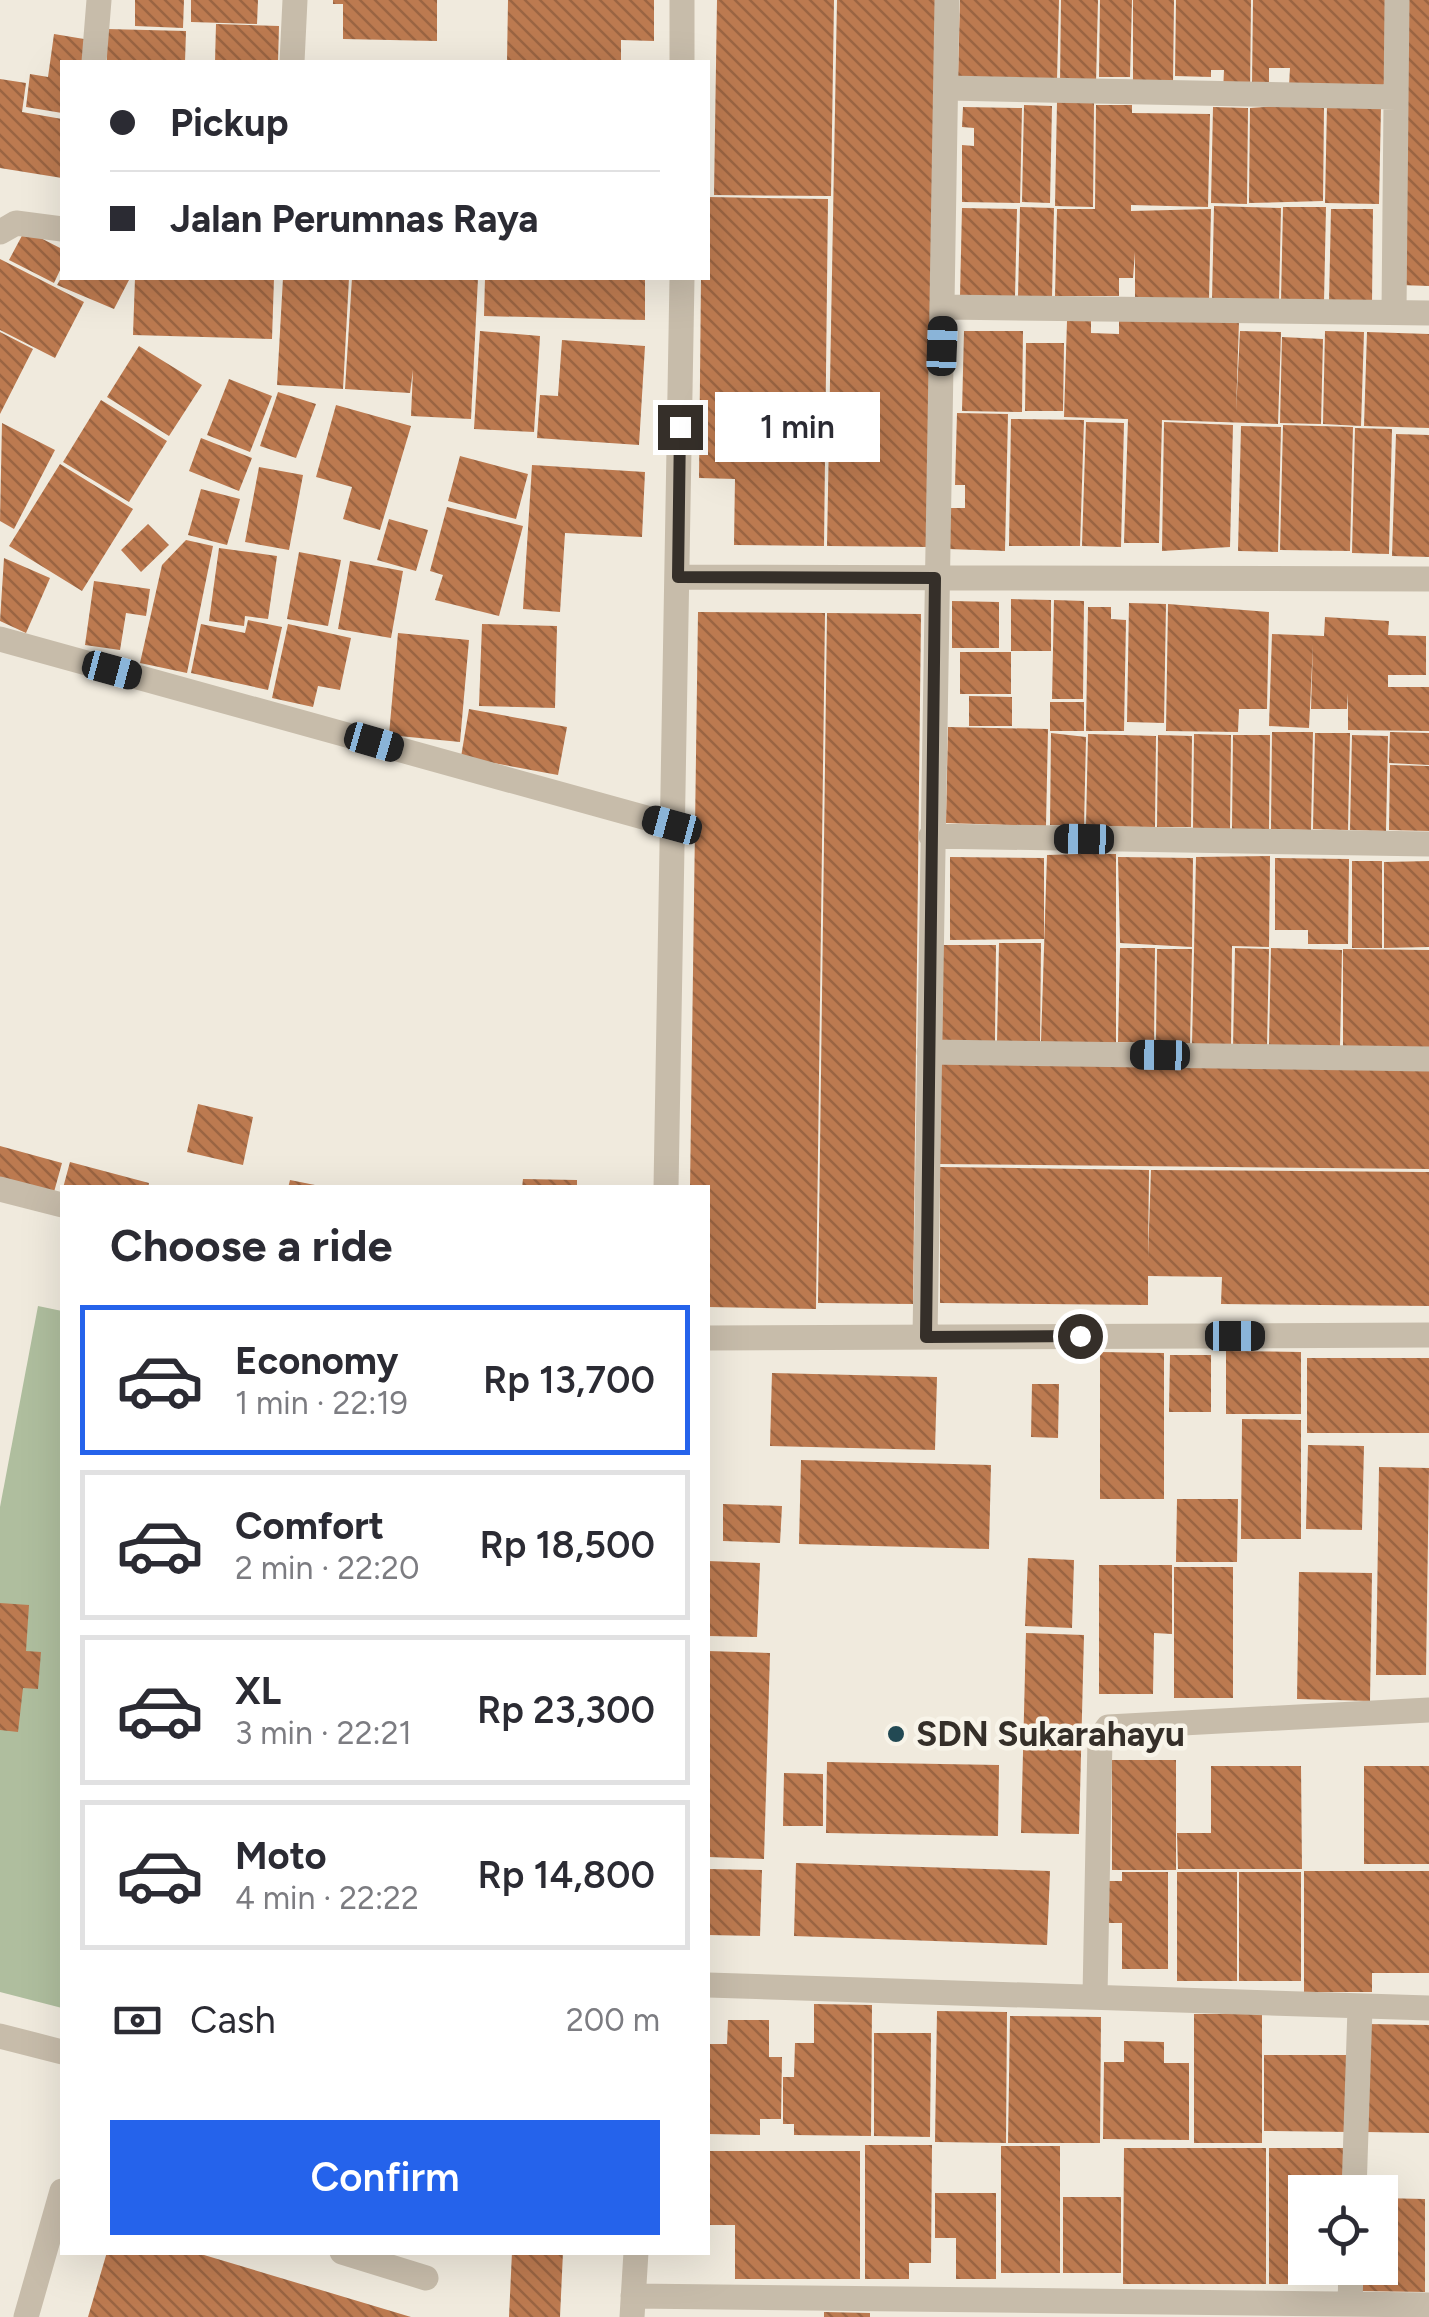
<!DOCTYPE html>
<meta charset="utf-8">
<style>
:root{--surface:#fff;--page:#f2f2f3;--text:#2b2b33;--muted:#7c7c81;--line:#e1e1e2;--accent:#2563eb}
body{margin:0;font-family:Figtree,sans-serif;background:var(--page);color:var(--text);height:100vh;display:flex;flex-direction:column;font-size:38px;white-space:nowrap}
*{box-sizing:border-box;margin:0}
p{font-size:32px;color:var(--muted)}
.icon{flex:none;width:55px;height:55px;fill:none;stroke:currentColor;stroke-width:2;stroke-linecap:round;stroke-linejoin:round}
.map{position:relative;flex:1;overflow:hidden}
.sheet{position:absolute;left:60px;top:1185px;width:650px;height:1070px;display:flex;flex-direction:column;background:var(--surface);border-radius:0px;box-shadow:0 10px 40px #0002}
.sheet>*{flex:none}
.hud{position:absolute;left:60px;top:60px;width:650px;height:220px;border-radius:0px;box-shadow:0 10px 40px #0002;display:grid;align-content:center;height:220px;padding:0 50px;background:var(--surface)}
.controls{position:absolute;left:1288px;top:2175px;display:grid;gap:20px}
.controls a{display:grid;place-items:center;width:110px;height:110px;border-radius:0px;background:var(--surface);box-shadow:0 10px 40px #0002;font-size:50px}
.end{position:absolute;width:45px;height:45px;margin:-22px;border:12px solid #352f29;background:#fff;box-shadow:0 0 0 5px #fff}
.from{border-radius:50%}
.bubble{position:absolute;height:70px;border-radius:0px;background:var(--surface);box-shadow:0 10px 40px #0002;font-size:32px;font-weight:600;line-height:70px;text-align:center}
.car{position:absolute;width:30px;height:60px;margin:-30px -15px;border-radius:12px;box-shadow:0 0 8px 2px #0007;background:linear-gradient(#222 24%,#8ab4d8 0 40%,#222 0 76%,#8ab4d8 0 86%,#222 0)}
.hud b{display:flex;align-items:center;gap:35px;height:95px;font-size:38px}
.hud b+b{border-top:2px solid var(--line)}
.hud i{width:25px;height:25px;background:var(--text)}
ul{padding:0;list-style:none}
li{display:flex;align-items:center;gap:30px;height:150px;margin:0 20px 15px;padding:0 30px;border:5px solid var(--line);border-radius:0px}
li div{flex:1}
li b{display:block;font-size:38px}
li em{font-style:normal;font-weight:600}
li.on{border-color:var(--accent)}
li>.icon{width:90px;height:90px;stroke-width:1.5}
h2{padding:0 50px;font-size:45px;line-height:120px}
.pay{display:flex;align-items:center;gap:25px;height:110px;padding:0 50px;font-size:38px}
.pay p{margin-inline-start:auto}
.action{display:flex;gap:20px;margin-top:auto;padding:20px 50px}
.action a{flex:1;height:115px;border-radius:0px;background:var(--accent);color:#fff;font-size:40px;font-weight:600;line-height:115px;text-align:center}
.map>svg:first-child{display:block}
</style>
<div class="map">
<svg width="1429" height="2317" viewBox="0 0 1429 2317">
<defs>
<pattern id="building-back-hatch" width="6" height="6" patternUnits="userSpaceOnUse" patternTransform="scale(2.5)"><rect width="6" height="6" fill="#bc7a50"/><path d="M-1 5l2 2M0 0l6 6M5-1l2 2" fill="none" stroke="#9a6442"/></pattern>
</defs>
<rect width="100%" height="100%" fill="#f0eadd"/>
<!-- green -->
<path fill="#afbe9e" d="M38,1306L62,1311V2008L0,1992V1507Z"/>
<!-- building -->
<path fill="url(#building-back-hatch)" d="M135,0H184L183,28L135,26Z
M191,0H258L257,24L191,22Z
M333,0H437V41L343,39V4H333Z
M508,0H654V41L621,40V62H507Z
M717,0H834L831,196L714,195Z
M837,0H939L928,547L827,546Z
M960,0H1059L1057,80L958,78Z
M1061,0H1098L1096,83H1060Z
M1100,0H1132L1130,77H1099Z
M1133,0H1174L1173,83H1133Z
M1176,0H1251L1250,93L1223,92L1224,70H1211V77L1175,76Z
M1253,0H1388L1386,87L1289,86L1290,68H1269V85H1252Z
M1405,0H1429V286L1400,285Z
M216,24L279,26L278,62H215Z
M107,29L186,31L185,62H107Z
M54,34L90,40L87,62H62V113L26,107L30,74L48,77Z
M0,79L26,83L22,112L62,119V178L0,168Z
M1057,102L1094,103L1093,207L1055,206Z
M1024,105L1052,106L1050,203L1022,202Z
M1096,105H1132V113L1210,114L1208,207L1131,205V211L1211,209L1209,301L1135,300V252L1133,278H1119V296H1055L1057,209H1095Z
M1327,105L1381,106L1379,204L1325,203Z
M1279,106L1324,107L1323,201L1249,203L1250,108Z
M963,107L1022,108L1020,203L962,202V145L974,146V128L962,127Z
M1213,107L1248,108L1247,204L1211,203Z
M708,197L828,199L824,546L734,545L735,479L699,478L701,278H708Z
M1214,206L1281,208L1279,302L1212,301Z
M1020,207L1054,208L1052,297H1018Z
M1283,207H1326L1324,302H1281Z
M962,208L1017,209L1015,297L960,296Z
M1331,209H1373L1372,304L1329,303Z
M25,230L62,249V266L54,283L9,260Z
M0,259L84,302L55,358L0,330Z
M61,278H130L114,309L57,285Z
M135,278H274L272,339L133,335Z
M283,278H349L343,389L277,385Z
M352,278H478L471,419L411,416L413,370L410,393L345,389Z
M485,278H645V320L484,316Z
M1119,319L1239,321L1236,412L1240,331L1281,332L1278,424L1162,420L1159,543H1124L1128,419L1064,417L1067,321H1091V333L1119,334Z
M480,331L540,336L534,432L474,429Z
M964,331H1023L1022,412L962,411Z
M1325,331L1364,332L1361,426L1323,424Z
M0,332L33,349L0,414Z
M1367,332L1429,334V428L1364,426Z
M1282,337L1323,339L1321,424L1280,423Z
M562,340L645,346L639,445L537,438L540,395L558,396Z
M1026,343H1064L1063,411H1025Z
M139,346L202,385L169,436L107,397Z
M229,379L272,396L250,452L207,435Z
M278,392L316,404L296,458L260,446Z
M101,400L167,441L129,502L63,462Z
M336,405L411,426L380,530L343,519L352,487L316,477Z
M957,413L1008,414L1005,551L949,549L950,508H965V485H955Z
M1011,419L1084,420L1080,546H1009Z
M1086,422L1124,423L1121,547L1082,546Z
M1164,422L1233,425L1230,547L1162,551Z
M2,423L55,450L14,529L0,521Z
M1283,425L1353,427L1350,551L1280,550Z
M1241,426L1281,427L1278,552L1238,551Z
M1355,428L1392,429L1389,554L1352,553Z
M1396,434L1429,435V557L1392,556Z
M201,438L252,458L239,491L189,471Z
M460,456L528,474L516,519L448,501Z
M60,464L133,509L82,591L9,546Z
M532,465L645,472L642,537L565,533L560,612L523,609Z
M259,467L303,475L289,550L245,542Z
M201,489L240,499L227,545L188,535Z
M447,507L523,526L499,616L435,600L443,575L430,571Z
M389,519L428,530L416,571L377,560Z
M148,524L169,545L141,572L121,550Z
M186,540L213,546L187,673L140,663L162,565Z
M219,548L277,556L268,619L245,616L244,626L209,621Z
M299,552L341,560L328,626L287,619Z
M4,558L50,578L26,633L0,621Z
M350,561L403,571L391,638L338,629Z
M94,581L150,589L146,616L126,613L120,650L85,645Z
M1011,599L1051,600V651H1011Z
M1054,600L1084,601L1083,699H1052Z
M952,601L999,602V648H952Z
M1129,603L1166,604L1164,723L1127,722Z
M1168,604L1269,612L1267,709H1239L1238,732L1166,731Z
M1088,607H1111V619L1126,620L1124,731H1086Z
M698,612L825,613L816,1309L708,1307V1188H690Z
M827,613L921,614L913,1304L818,1303Z
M1325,617L1389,621L1388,635L1426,636V675H1388V687H1429V731L1348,730V693L1347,709H1311L1313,644L1309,728L1269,726L1272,634L1324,636Z
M248,620L282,627L268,690L191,673L201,624L245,633Z
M288,624L351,638L340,690L318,686L313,707L272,698Z
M482,624L557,626L555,708L479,706Z
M398,633L469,640L460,742L389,735Z
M960,652H1011V694H960Z
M969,696L1012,697V726H969Z
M1050,702H1084V731H1050Z
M469,709L567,727L558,775L461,757Z
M948,727L1048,729L1046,826L946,823Z
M1272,732H1313L1311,830L1271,829Z
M1390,732L1429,733V765L1389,763Z
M1051,733L1086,737L1084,826L1050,825Z
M1315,733H1350L1348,830L1313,829Z
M1088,734L1156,736L1155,827L1086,826Z
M1194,734L1231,735L1230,829H1193Z
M1158,735L1192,736L1191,827H1157Z
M1233,735H1270L1269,829H1232Z
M1352,735L1388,736L1386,831L1350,830Z
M1390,765L1429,766V831L1389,830Z
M1079,854H1116V1043L1041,1042L1047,855Z
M1270,856L1269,947L1232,946L1231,1046L1192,1045L1196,857Z
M950,857L1044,858V939L950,940Z
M1118,857L1193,858L1192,947L1120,943Z
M1275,858L1349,859L1348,944H1308V930H1275Z
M1352,861H1382V948H1352Z
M1429,861V947L1384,948V862Z
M999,943H1041L1040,1043H997Z
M943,945H996L995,1041H942Z
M1120,948H1155L1154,1043L1118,1042Z
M1235,948L1269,949L1267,1048H1233Z
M1271,948L1342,950L1340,1047L1269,1045Z
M1157,949H1192L1190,1044H1156Z
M1343,949L1429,950V1049L1343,1048Z
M940,1064L1429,1069V1169L938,1164Z
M198,1104L253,1117L243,1165L187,1152Z
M0,1146L62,1163L54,1192L0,1178Z
M70,1162L149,1183L148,1188H63Z
M940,1167L1149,1170L1148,1258L1151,1170L1429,1172V1306L1221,1304L1222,1277L1148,1276V1305L940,1303Z
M523,1179L577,1180V1188H522Z
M290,1180L320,1186V1188H288Z
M1226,1351L1301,1352V1414H1226Z
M1100,1352L1164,1353V1499H1100Z
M1170,1355H1211V1412H1169Z
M1307,1358H1429V1433H1307Z
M772,1373L937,1377L935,1450L770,1446Z
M1032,1384H1059L1058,1438L1031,1437Z
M1242,1419L1301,1420V1539H1241Z
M1308,1445L1364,1446L1362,1530L1306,1529Z
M801,1460L991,1465L989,1549L799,1544Z
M1379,1467L1429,1468L1426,1675H1376Z
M1177,1499H1238L1237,1562H1176Z
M723,1504L782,1506L780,1543L723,1541Z
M1028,1558L1074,1560L1072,1628L1025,1626Z
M708,1561L760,1563L757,1637L708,1636Z
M1099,1565H1172V1634L1154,1633L1153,1694H1099Z
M1174,1567H1233V1698H1174Z
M1299,1572L1372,1573L1370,1701L1297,1699Z
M0,1603L29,1605L26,1651L41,1652L38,1689L23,1688L18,1732L0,1730Z
M1026,1633L1084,1635L1079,1834L1021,1833Z
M708,1651L770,1653L764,1859L708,1857Z
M1112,1760H1176V1870H1112Z
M827,1762L999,1765L998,1836L826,1833Z
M1211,1766H1301L1302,1869H1178L1177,1833H1211Z
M1364,1766H1429V1864H1364Z
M784,1773L823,1774V1826H783Z
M796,1863L1050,1871L1047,1945L794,1936Z
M708,1869L762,1870L760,1936L708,1935Z
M1304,1871H1429V1973H1372V1992H1304Z
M1122,1872H1168V1969H1122V1923H1108V1881H1122Z
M1177,1872H1237V1981H1177Z
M1239,1872H1301V1981H1239Z
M814,2004L872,2005L871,2136L794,2135V2124H783V2077H794L795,2043H814Z
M937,2011L1007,2012L1006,2143L935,2142Z
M1194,2014H1262V2143H1194Z
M1010,2016L1101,2017L1100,2143H1008Z
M728,2020H769V2057H782L781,2119H760V2135L708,2134V2044H727Z
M1366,2024L1429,2025V2133L1365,2132Z
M874,2033H931L930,2137L874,2136Z
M1124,2041L1164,2042V2063H1189V2140L1103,2139L1104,2062H1124Z
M1264,2055H1350V2132L1264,2131Z
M865,2145H932L931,2263H909V2279H865Z
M1001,2146H1060V2273H1001Z
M1124,2148H1266V2284H1123Z
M1269,2148H1343V2192H1305V2268H1343V2284H1269Z
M708,2151H860V2279H735V2225H708Z
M935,2193H996V2279H956V2238H935Z
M1063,2197H1121V2273H1063Z
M1380,2198L1425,2199V2292L1361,2291V2268H1380Z
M107,2252H194L411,2317H88Z
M512,2252H563L560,2317H509Z
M824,2312L870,2313V2317H824Z"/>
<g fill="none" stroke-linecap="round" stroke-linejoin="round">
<!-- minor -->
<path stroke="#c7bcaa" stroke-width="25" d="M682,0V62
M94,62L99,0
M292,62L295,0
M947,88L1396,97
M0,232L16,223L62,229
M943,307L1429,313
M1394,312L1397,0
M678,577L1429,579
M0,639L672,825
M931,836L1429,844
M929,1052L1429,1059
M666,1188L682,278
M0,1189L62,1205
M925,1337L947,0
M708,1338L1429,1335
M708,1985L1429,2008
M1095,1996L1100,1738L1108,1727L1429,1710
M0,2036L62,2052
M1354,2192L1360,2008
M342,2252L426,2278
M633,2296L1429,2305
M1350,2305L1351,2268
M26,2317L62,2191
M632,2317L636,2252"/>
</g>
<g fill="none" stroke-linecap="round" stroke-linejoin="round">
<!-- route -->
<path stroke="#352f29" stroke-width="12" d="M680,427L678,577L935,578L926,1337L1080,1336"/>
</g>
<!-- markers -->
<circle fill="#224953" stroke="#f8f4e9" stroke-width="4" cx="896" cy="1734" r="10"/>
<g text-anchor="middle" stroke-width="9" stroke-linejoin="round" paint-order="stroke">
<!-- poi labels -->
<g font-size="35" font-weight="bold" fill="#352f29" stroke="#f8f4e9" text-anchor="start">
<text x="916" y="1746">SDN Sukarahayu</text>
</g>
</g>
</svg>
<div class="controls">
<a><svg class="icon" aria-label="locate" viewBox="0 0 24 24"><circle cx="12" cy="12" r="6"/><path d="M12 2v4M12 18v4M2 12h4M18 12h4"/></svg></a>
</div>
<i class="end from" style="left:1080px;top:1336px"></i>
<i class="end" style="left:680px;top:427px"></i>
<div class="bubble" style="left:715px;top:392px;width:165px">1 min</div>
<i class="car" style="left:942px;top:346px;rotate:2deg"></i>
<i class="car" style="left:112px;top:670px;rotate:105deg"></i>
<i class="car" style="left:374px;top:742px;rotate:106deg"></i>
<i class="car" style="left:672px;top:825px;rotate:285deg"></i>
<i class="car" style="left:1084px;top:839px;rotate:271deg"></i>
<i class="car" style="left:1160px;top:1055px;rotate:271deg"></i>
<i class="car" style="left:1235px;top:1336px;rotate:90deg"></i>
<div class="hud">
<b><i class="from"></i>Pickup</b>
<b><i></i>Jalan Perumnas Raya</b>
</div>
<section class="sheet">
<h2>Choose a ride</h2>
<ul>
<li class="on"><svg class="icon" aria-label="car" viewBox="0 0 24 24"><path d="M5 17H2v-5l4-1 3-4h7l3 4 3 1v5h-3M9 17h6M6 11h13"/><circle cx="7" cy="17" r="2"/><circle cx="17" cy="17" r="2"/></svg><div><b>Economy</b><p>1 min · 22:19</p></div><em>Rp 13,700</em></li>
<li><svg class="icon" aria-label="car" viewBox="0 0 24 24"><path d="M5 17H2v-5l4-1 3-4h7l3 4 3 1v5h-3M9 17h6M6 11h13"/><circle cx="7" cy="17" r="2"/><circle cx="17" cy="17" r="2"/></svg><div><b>Comfort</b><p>2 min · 22:20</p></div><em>Rp 18,500</em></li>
<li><svg class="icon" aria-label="car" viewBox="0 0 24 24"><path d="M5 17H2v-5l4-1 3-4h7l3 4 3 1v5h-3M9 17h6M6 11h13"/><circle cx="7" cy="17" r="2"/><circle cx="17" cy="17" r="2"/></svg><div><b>XL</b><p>3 min · 22:21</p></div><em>Rp 23,300</em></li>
<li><svg class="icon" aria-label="car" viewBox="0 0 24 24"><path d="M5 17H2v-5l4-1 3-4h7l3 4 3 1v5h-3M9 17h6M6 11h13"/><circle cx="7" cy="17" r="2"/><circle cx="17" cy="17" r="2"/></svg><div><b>Moto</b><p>4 min · 22:22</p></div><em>Rp 14,800</em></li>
</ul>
<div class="pay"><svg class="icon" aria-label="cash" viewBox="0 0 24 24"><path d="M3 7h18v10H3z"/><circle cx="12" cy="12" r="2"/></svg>Cash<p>200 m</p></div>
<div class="action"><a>Confirm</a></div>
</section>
</div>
